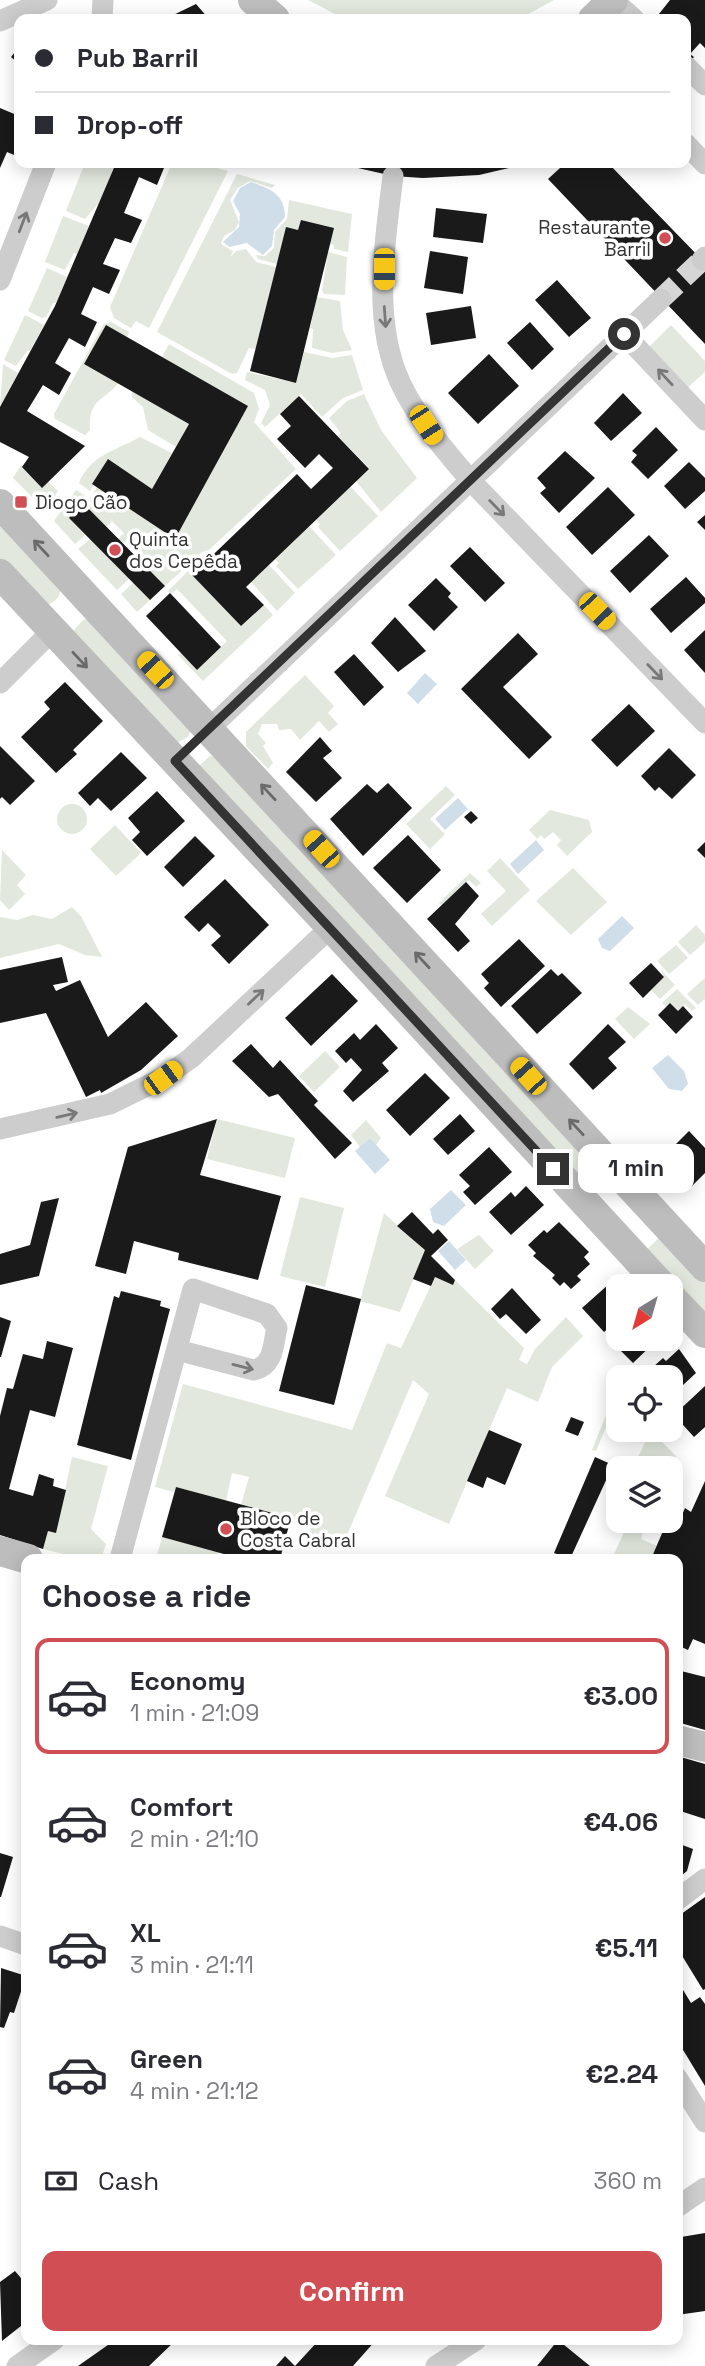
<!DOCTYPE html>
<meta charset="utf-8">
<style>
:root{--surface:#fff;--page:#f7f7f7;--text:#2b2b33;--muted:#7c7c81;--line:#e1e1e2;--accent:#d14e54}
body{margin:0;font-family:"Space Grotesk",sans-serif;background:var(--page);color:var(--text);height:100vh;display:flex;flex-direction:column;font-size:26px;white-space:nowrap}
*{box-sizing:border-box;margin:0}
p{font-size:23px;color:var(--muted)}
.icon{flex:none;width:38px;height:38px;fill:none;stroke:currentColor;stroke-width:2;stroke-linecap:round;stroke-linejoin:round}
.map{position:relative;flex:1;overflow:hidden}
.drawer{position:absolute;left:21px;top:1554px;width:662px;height:791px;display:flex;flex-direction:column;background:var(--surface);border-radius:14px;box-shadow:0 4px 18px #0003}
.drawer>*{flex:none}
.guide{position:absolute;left:14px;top:14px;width:677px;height:154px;border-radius:14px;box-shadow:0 4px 18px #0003;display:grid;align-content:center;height:154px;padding:0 21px;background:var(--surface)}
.needle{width:46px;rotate:217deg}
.fabs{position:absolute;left:606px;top:1274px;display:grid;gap:14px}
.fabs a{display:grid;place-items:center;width:77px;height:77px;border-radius:14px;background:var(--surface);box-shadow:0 4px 18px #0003;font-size:35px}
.end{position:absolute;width:32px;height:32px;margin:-16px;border:9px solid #333;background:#fff;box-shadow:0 0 0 4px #fff}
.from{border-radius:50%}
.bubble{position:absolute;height:49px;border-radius:14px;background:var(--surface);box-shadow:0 4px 18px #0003;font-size:23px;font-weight:700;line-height:49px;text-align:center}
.car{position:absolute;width:21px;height:42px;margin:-21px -10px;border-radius:9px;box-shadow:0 0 5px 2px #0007;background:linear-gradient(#f5c518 24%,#345 0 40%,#f5c518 0 76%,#345 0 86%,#f5c518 0)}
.guide b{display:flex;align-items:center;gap:24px;height:66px;font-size:26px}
.guide b+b{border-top:2px solid var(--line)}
.guide i{width:18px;height:18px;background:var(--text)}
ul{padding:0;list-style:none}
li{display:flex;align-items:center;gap:21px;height:116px;margin:0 14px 10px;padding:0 7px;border:4px solid transparent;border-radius:14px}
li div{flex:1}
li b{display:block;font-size:26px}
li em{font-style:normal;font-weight:700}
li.current{border-color:var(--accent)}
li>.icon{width:63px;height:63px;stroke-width:1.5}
h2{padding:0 21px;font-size:32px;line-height:84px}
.pay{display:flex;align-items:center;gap:18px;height:77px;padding:0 21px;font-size:26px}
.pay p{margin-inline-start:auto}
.primary-button{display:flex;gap:14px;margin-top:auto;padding:14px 21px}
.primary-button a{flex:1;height:80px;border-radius:14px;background:var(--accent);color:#fff;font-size:28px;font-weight:700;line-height:80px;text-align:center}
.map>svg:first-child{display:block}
</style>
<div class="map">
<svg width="705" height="2366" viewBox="0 0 705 2366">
<rect width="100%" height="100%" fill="#fff"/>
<!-- green -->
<path fill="#e2e8dd" d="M308,0H554L519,19H345Z
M85,163H103L114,167L99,203L85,219L66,211Z
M172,163H198L228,171L149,328L136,321L131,328L114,318L110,307Z
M237,174L275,185L272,188L250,181L238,188L230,200L239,222L235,230L224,236L221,244L233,251L230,257L236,251L246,249L256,262L276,267L256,349L249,348L237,373L232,374L157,332Z
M289,200L352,214L348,252L334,249V245L330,244L334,228L301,220L298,230L286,228L277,264L258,259L256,255L265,256L274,248L275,232L287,219Z
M63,216L89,226L77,254L74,253L65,270L45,262Z
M328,252L347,257L345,295L324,294L322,290Z
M47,268L67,277L56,303H53L46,317L42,318L28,311Z
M317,297L340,301L343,330L352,350L332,353L312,348L313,329L310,328Z
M25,315L44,325L30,351L28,350L16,366L4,360Z
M111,322L129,332L127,337L106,326L84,364L118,383C104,402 88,398 90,430L85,435L55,419L54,414L103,325Z
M671,325L705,361V372L685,390L648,348Z
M169,344L254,393L259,409L254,422L296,469L209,550L202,552L165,586L136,556L140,551L129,539L123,543L118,539L124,533L112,521L106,527L85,506L97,487L175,538L248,406L162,357Z
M304,352L332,358L352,355L363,390L343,398L322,417L301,394L265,427L261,423L270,405L265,390L245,380L247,372L296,383Z
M3,364L18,373L0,407Z
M132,391L189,424L176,447L148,430L143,407L132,397Z
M364,394L381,430L417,478L381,512L356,481L369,468L338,436L341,433L329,418L347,401Z
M140,437L172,453L152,489L108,460L90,491L79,483C90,455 117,450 140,437Z
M21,465L42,487L48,482L58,491L46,511L13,478Z
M350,486L378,516L340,551L318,527L320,524L316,520Z
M76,490L87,497L69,518L85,535L75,544L54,521Z
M0,522L60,587C62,597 54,603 46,605L0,560Z
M309,526L336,555L298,589L276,566L279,563L275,559Z
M90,539L129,579L117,590L78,549Z
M269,565L295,593L277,611L251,582Z
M188,571L241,626L264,605L273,615L203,681L178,655L181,653L197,670L227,641L177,589L171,594L168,591Z
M133,583L150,600L137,612L121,594Z
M89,619L192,728L188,737L175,744L73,631L83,620Z
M305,675L334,706L328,713L338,724L329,732L319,721L300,740L291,729L279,730L277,724H262L258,734L266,743L263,746L273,763L268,769L246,746V732Z
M210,756L215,757L607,1178L589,1195L199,766Z
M446,786L455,795L430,819L445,834L430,849L406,824Z
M57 819a15 15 0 1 1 30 0a15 15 0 1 1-30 0Z
M550,810L589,820L592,832L567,856L557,845L561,840L553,832L544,839L541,835L537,839L529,830Z
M115,825L141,853L116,876L90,849Z
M2,850L26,875L17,885L25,894L9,910L0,900Z
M500,858L530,890L492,926L481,914L506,891L487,871Z
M573,868L607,902L571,935L536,901Z
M470,873L481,883L476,887L469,880L442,906L439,903Z
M72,907L81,916L102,957L85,955L59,944L0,958V917L17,920L33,915L52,919Z
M696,925L705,935V942L690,955L678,942Z
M676,945L688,958L669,974L657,961Z
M660,969L675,985L660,999L651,990L664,977Z
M705,978V999L698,1005L687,994Z
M677,989L696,1008L692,1011L685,1004L678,1011L670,1003L666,1007L662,1003Z
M628,1007L650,1024L634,1039L615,1019Z
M325,1051L340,1067L314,1092L299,1076Z
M217,1119L295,1138L285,1178L207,1159Z
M366,1120L381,1138L376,1145L370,1138L360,1147L351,1135Z
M300,1197L344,1208L325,1287L280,1276Z
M384,1213L425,1250L400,1312L360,1301Z
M479,1235L494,1251L475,1269L457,1249Z
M662,1235L705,1281V1320L643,1253Z
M435,1277L453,1285L455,1280L524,1348L519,1360L527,1364L535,1349L566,1317L583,1336L552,1367L538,1402L507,1388L449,1524L385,1496L429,1394L413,1380L342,1547L309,1534L311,1529L241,1505L249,1477L232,1473L226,1501L176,1487L174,1492L155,1487L183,1384L352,1430L387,1343L401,1348Z
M618,1404V1429L609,1420L596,1451L592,1450L606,1415Z
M648,1436H656L676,1456L670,1469L633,1468Z
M72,1457L108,1466L91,1529L106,1544L101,1559H84L43,1549L48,1531L56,1532Z
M627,1525L643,1532L641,1539L657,1546L651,1559H612Z
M162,1537L218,1552L217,1559H156Z"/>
<!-- water -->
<path fill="#cfdee8" d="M251,182C270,189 285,194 285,217L274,230L272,246L263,255L247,243L229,247L223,242L239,227L240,214L233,201L240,188Z
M425,673L437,684L418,704L407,693Z
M458,798L468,809L445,830L435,819Z
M536,840L544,850L518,874L510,864Z
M622,916L634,928L610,951L602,948L598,939Z
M668,1055L684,1071L688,1084L682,1091L669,1089L652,1068Z
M370,1138L390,1160L375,1174L355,1151Z
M451,1190L466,1205L444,1226L433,1222L430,1209Z
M449,1241L466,1260L455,1270L438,1251Z"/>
<!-- building -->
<path fill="#1a1a1a" d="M670,0H705V48L700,43L690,54L694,57L686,66V19H655Z
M196,4L209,19H165Z
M19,47V64L11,57Z
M0,108L19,116V157L7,152L0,168Z
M116,163H166L157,185L139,177L124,213L142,220L131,243L115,238L103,264L120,270L109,294L93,287L81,314L97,322L85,347L69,338L55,363L71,373L59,395L43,385L27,411L85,446L42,488L22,467L29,457L0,442V407L55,306Z
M336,163H526V164L479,175L423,178L393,176Z
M556,163H608L705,263V344L548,179L560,168Z
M436,208L487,214L483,243L433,237Z
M301,220L334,228L296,383L250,371L286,227L298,230Z
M430,251L468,257L463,294L424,288Z
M557,280L591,318L569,337L535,300Z
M471,306L476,338L431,345L426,313Z
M530,322L554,349L532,370L507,343Z
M106,325L248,406L175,539L92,484L108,459L152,489L189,424L84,364Z
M489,354L519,386L478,424L448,393Z
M623,393L642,413L611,441L594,423Z
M299,396L369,469L246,587L264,605L241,626L192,575L297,474L311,489L333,468L319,454L305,468L277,439L291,426L280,414Z
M656,427L678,450L648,479L631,462L637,455L632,451Z
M565,451L595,478L559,513L540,493L546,488L537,478Z
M689,462L705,478V491L685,509L664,486Z
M608,487L635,515L592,555L566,527Z
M81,501L165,586L150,600L69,518Z
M705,515V530L697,522Z
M649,535L669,556L630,593L610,571Z
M470,547L505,583L485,602L450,566Z
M686,577L705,598V603L671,633L650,609Z
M436,578L451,593L448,597L458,607L434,631L408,605Z
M170,593L221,647L197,670L146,616Z
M395,617L426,651L398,672L371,643Z
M705,630V673L684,650Z
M518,633L538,654L503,687L552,737L529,759L461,689Z
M354,654L384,687L364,706L334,672Z
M65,682L103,721L73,750L77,754L56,773L21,737L50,709L44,702Z
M629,704L655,731L617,767L591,740Z
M320,737L332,751L323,758L342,778L316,802L286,772Z
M0,746L35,781L10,805L2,797L0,799Z
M669,748L696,775L672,799L659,787L655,791L641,776Z
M121,752L147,778L111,811L98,798L90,806L78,793Z
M388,783L412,808L363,856L330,819L367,784L377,793Z
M157,791L185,821L147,856L132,840L140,832L128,818Z
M471,811L478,818L471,824L464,817Z
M408,835L441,870L407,903L373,868Z
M195,836L215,856L183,887L164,867Z
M705,842V858L697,850Z
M225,879L269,925L229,964L211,945L221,936L208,923L199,932L184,917Z
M466,882L479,896L455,924L470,941L458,952L427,919Z
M519,939L545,966L501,1007L484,988L489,983L481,974Z
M62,957L68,982L53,985L56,991L80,980L108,1037L146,1002L178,1036L141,1070L101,1093L100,1090L86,1097L46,1013L0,1023V970Z
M651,963L664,977L643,998L629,983Z
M551,969L558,976L562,973L582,993L537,1034L511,1006Z
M332,974L358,1001L311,1046L285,1018Z
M670,1003L678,1011L683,1006L693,1017L676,1034L658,1015Z
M376,1024L398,1048L382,1063L389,1071L353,1102L343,1091L362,1070L351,1058L346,1063L335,1051L354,1033L360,1040Z
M608,1024L626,1042L608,1058L617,1068L593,1090L569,1064Z
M251,1044L273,1068L280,1060L318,1101L314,1105L352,1143L335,1159L278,1094L269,1097L232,1061Z
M425,1073L450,1098L410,1136L386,1110Z
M460,1114L475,1131L448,1155L433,1139Z
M217,1119L200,1175L281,1196L258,1280L178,1260L179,1253L134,1241L126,1274L95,1266L128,1147Z
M689,1131L705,1148V1173L689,1189L660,1160Z
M489,1147L512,1172L475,1205L463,1192L470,1186L459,1175Z
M526,1186L544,1205L511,1235L489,1212L511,1192L515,1197Z
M59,1198L39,1276L0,1285V1254L30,1245L41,1202Z
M412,1212L433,1234L438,1229L448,1240L431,1256L455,1280L453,1285L435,1277L431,1286L413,1279L425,1250L397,1226Z
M559,1222L589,1252L584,1257L590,1264L577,1276L581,1280L571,1289L564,1282L560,1286L552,1278L555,1275L533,1256L536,1253L528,1245L544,1230L547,1233Z
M609,1284L618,1293V1320L604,1332L582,1308Z
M306,1285L361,1299L334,1405L279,1391Z
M512,1288L541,1320L526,1334L506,1314L500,1319L491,1309Z
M121,1291L161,1301L160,1306L170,1309L131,1460L77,1445L114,1296L119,1298Z
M0,1317L11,1321L1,1357H0Z
M619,1339H658L633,1363L614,1344Z
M47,1341L73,1348L55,1417L30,1410L9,1489L33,1496L39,1474L54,1479L53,1486L66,1490L56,1533L48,1531L43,1549L0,1535V1416L7,1388L13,1389L23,1354L43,1359Z
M679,1349L696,1373L670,1397V1377H642L663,1358L666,1361Z
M705,1386V1427L694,1437L674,1415Z
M571,1417L584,1422L578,1436L565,1431Z
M489,1430L522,1444L505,1485L487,1477L483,1488L467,1481Z
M640,1430H663L652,1440Z
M595,1457L613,1465L570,1559L554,1553Z
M705,1481V1644L693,1639L688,1650L677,1645V1559H651L666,1524L676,1529L685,1508L691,1512Z
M176,1487L291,1518L280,1559H242L162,1537Z
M677,1670L705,1677V1730L677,1722Z
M677,1756L705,1764V1819L677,1810Z
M677,1843L693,1849L687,1871L677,1879Z
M0,1853L13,1857L1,1897H0Z
M705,1897V1989L703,1990L681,1954L677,1957V1917Z
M1,1968L26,1976L14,2013L10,2012L4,2028L0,2027Z
M677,1980L691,2003L700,1997L705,2004V2086L677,2040Z
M705,2233V2311L677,2315V2250L683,2249L681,2237Z
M15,2271L26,2284V2322L2,2341L0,2282Z
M115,2340H176L149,2366H78Z
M319,2340H376L353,2366H295Z
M558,2340L590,2366H537Z
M285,2356L295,2366H276Z"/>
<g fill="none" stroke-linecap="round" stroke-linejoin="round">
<!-- street-tunnel -->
<path stroke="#d6d6d6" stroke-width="21" stroke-dasharray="21 10" stroke-linecap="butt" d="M661,299L702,260"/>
<!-- street -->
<path stroke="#cdcdcd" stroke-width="21" d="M613,0L634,19
M102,19L103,0
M0,21L47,0
M686,66L705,85
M686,144L705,164
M393,176C385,242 371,321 401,384C418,420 445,450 470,480L705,723
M702,260L705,257
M0,280L46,163
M624,334L705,420
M0,683L52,631
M210,728L661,299
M0,1129L110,1104L163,1078L191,1058L331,927
M120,1559L193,1289L267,1314L277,1328C273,1344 274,1366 254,1370L177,1350
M677,1900L705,1879
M0,1936L26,1945
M677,2078L705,2122
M677,2207L705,2188
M17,2366L54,2340
M436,2366L476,2340"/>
<!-- secondary -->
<path stroke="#bdbdbd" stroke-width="30" d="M253,0L275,19
M593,19L613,0
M0,504L705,1267
M0,574L331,927L662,1286
M670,1296L705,1333
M0,1551L28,1559
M677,1740L705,1747"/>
</g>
<!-- one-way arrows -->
<defs><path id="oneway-shaft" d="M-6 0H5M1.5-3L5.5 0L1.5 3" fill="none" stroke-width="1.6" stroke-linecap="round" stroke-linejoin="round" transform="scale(1.75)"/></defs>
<g stroke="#787878">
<use href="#oneway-shaft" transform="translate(23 222) rotate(-69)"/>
<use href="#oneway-shaft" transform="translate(385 317) rotate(86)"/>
<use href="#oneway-shaft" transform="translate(665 377) rotate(-133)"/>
<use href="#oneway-shaft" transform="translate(497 508) rotate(46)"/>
<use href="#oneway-shaft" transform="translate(655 672) rotate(46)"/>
<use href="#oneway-shaft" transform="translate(256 997) rotate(-43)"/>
<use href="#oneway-shaft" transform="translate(67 1115) rotate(-13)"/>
<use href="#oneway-shaft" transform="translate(243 1367) rotate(14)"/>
</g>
<g stroke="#6a6a6a">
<use href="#oneway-shaft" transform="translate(41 548) rotate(-133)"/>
<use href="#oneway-shaft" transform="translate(80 660) rotate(47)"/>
<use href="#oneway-shaft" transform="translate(268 792) rotate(-133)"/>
<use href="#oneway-shaft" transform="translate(422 960) rotate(-133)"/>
<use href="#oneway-shaft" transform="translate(576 1127) rotate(-133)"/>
</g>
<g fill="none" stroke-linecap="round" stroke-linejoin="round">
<!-- route -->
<path stroke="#333" stroke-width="9" d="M553,1169L175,761L624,334"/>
</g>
<!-- markers -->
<g fill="#d14e54" stroke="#fff" stroke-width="2.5">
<circle cx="665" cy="238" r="7"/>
<rect x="14" y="495" width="14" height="14" rx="3.5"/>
<circle cx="115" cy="550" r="7"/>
<circle cx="226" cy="1529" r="7"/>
</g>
<g text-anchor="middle" stroke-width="7" stroke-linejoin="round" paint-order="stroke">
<!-- poi labels -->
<g font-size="19" fill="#333" stroke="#fff" text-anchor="start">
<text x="651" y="234" text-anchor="end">Restaurante<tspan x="651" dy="22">Barril</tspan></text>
<text x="35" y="509">Diogo Cão</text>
<text x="129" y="546">Quinta<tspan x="129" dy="22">dos Cepêda</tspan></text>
<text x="240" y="1525">Bloco de<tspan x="240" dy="22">Costa Cabral</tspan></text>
</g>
</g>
</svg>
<div class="fabs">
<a><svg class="needle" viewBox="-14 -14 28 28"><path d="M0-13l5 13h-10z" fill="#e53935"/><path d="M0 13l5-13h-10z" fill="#7c7c81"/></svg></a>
<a><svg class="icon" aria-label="locate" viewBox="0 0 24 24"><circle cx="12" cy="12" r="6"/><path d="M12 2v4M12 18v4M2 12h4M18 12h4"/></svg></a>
<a><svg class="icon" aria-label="layers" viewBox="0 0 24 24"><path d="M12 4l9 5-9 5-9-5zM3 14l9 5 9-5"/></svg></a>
</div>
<i class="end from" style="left:624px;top:334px"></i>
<i class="end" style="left:553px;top:1169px"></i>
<div class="bubble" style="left:578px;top:1144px;width:116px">1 min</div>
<i class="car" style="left:384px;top:269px;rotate:180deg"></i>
<i class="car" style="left:426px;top:425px;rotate:147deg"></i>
<i class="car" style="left:597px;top:611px;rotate:136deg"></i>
<i class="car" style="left:155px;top:670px;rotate:317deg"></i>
<i class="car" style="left:321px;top:849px;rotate:318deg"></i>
<i class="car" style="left:528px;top:1076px;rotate:318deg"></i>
<i class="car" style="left:163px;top:1078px;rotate:54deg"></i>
<div class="guide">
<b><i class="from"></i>Pub Barril</b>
<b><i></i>Drop-off</b>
</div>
<section class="drawer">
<h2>Choose a ride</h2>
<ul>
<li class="current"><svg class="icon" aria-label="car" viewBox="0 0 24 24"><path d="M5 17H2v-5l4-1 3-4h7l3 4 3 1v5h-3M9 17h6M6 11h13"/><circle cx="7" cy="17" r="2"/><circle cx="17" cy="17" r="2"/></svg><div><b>Economy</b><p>1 min · 21:09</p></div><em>€3.00</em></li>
<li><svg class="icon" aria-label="car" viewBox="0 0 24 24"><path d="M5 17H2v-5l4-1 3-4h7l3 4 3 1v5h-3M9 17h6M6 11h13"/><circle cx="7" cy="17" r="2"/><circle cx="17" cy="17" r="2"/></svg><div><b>Comfort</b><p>2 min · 21:10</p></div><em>€4.06</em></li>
<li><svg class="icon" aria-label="car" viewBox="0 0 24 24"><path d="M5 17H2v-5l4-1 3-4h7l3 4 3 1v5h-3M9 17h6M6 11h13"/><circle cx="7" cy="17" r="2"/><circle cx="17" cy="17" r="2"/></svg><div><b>XL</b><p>3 min · 21:11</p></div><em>€5.11</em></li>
<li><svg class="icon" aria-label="car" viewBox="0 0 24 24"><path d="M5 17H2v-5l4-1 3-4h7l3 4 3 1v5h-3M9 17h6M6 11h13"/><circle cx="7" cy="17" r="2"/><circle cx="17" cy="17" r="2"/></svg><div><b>Green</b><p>4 min · 21:12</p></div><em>€2.24</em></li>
</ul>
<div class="pay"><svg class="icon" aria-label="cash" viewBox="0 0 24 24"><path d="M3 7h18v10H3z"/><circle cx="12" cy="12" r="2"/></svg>Cash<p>360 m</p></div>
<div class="primary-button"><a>Confirm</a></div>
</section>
</div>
